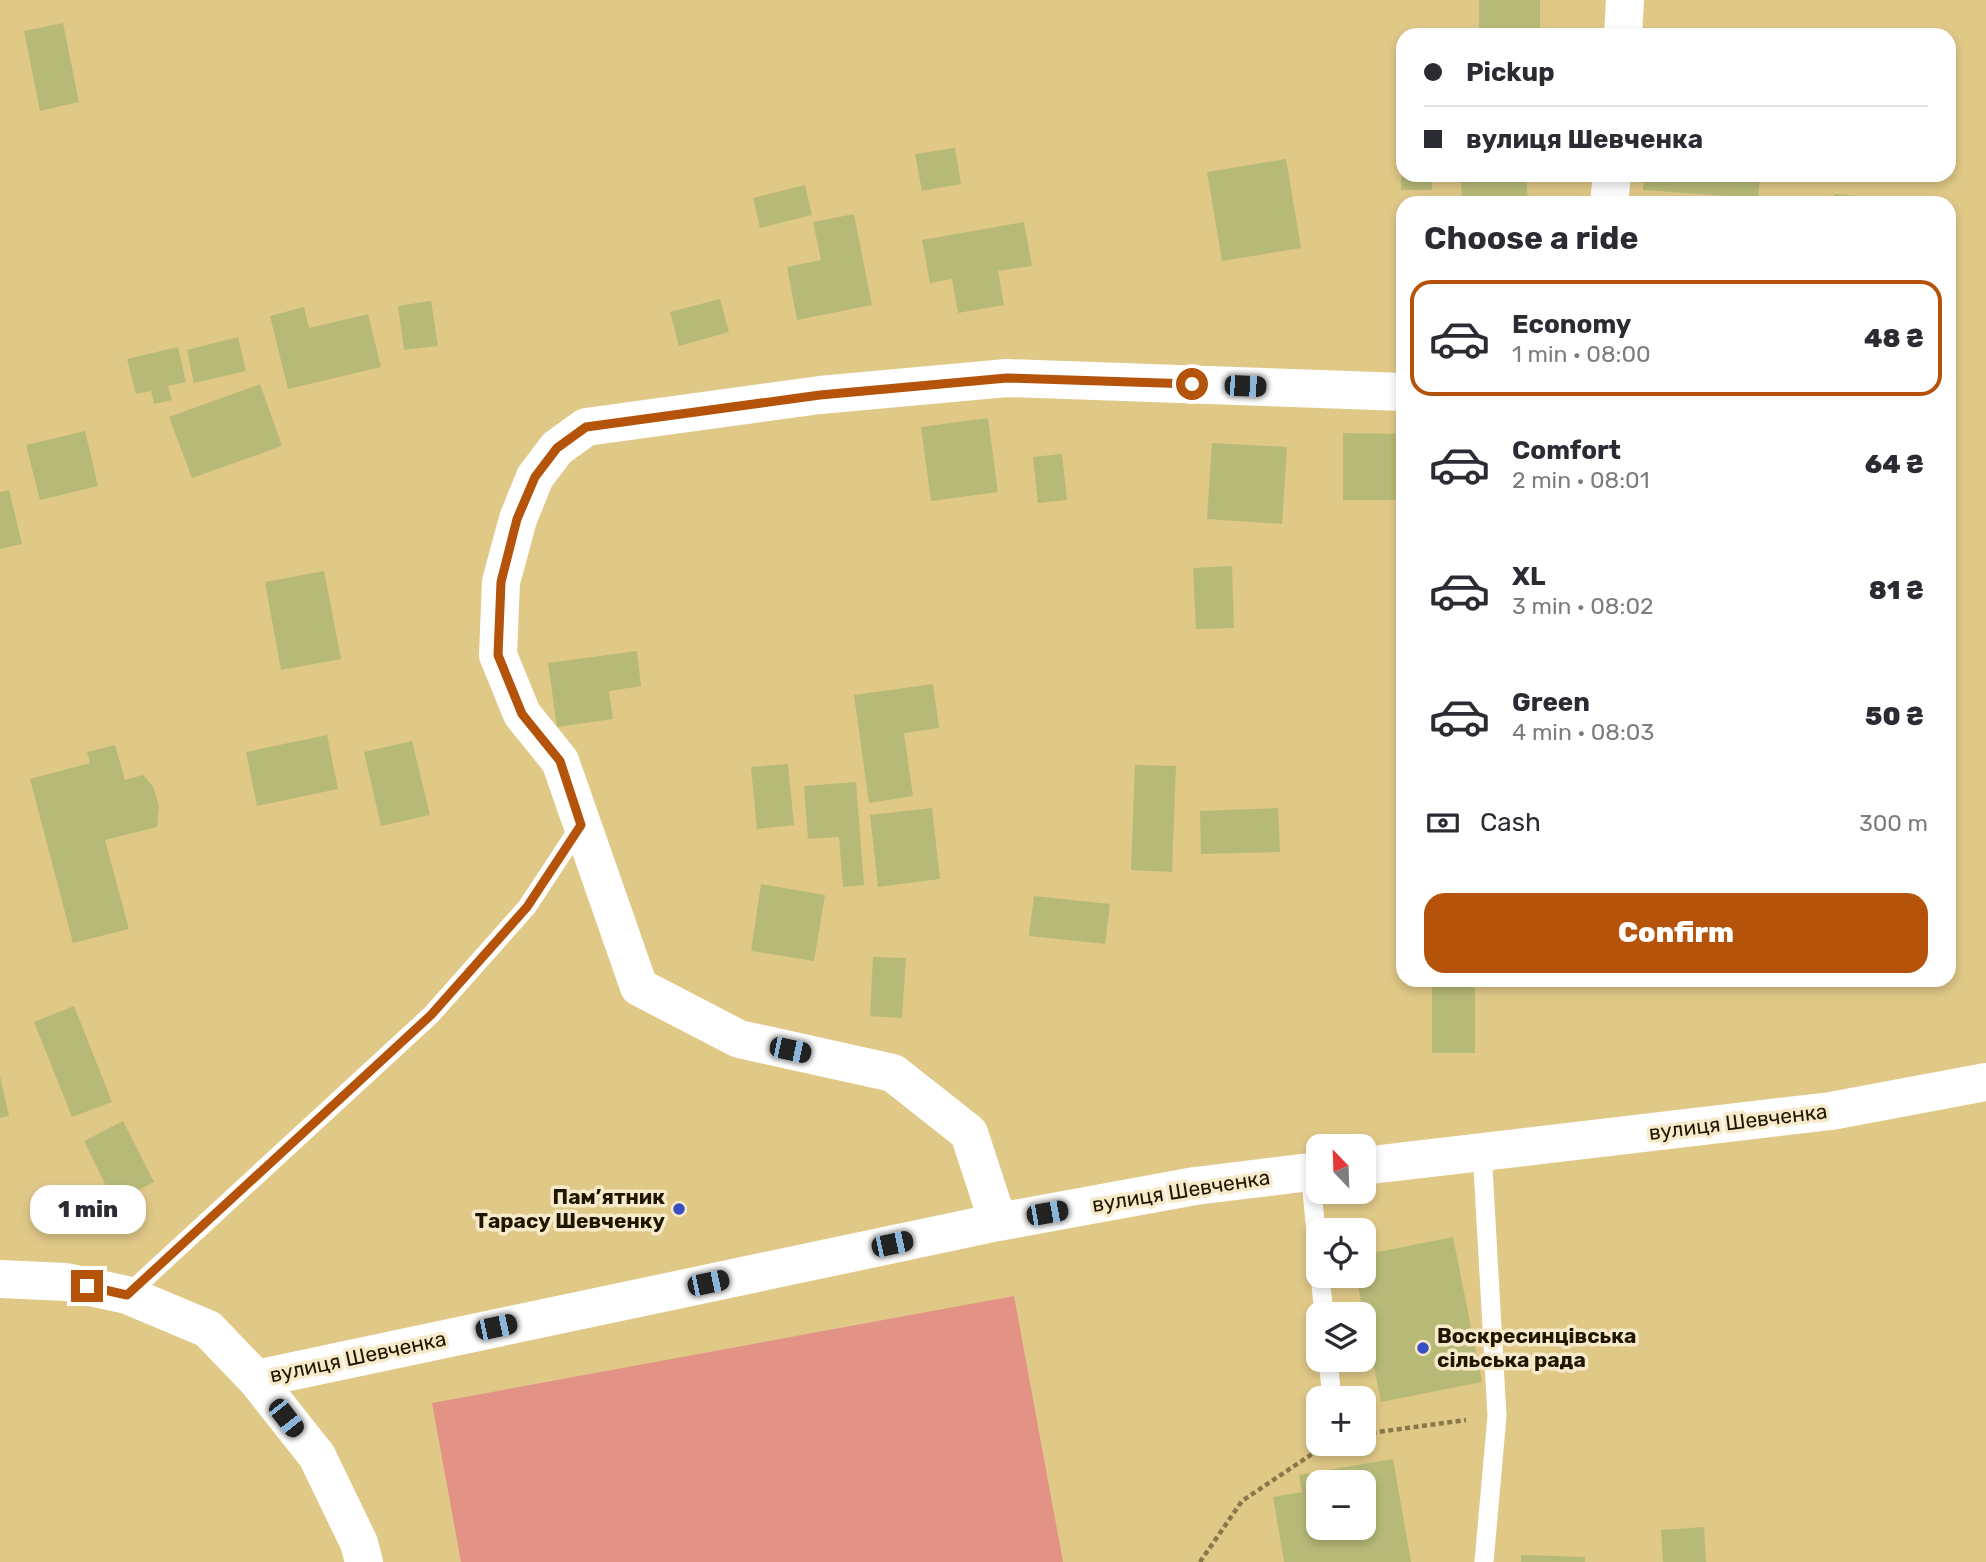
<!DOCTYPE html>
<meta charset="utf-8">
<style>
:root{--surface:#fff;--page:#f7f7f7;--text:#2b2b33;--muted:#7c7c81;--line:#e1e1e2;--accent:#b45309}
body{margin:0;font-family:Rubik,sans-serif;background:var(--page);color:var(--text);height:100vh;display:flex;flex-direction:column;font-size:26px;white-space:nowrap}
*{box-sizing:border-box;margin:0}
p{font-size:23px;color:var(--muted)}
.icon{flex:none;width:38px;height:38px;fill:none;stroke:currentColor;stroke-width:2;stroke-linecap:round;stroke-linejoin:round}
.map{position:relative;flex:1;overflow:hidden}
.details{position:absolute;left:1396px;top:196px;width:560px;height:791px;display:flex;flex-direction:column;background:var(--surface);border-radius:21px;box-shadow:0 4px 10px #0003}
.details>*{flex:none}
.banner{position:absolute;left:1396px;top:28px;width:560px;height:154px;border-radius:21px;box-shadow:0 4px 10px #0003;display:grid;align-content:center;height:154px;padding:0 28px;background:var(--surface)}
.needle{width:46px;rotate:337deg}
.buttons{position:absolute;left:1306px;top:1134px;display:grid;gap:14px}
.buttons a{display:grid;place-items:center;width:70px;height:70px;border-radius:14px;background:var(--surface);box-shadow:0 4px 10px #0003;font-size:35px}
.end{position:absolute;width:32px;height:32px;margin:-16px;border:9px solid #b45309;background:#fff;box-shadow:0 0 0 4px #fff}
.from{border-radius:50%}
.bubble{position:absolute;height:49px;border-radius:21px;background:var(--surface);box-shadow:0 4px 10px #0003;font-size:23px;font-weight:800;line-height:49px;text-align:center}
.car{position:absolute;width:21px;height:42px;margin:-21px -10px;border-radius:9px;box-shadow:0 0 5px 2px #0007;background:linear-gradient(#222 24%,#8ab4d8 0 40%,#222 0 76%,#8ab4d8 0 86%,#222 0)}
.banner b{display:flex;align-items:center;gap:24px;height:66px;font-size:26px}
.banner b+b{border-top:2px solid var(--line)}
.banner i{width:18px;height:18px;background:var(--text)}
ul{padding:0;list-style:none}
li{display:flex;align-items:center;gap:21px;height:116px;margin:0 14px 10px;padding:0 14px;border:4px solid transparent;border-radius:21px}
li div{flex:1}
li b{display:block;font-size:26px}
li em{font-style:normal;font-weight:800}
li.on{border-color:var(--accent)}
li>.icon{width:63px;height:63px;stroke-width:1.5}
h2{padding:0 28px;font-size:32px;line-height:84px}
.pay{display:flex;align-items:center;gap:18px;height:77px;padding:0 28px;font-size:26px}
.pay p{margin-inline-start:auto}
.primary-button{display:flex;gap:14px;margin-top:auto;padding:14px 28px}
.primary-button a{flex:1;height:80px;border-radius:21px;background:var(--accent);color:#fff;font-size:28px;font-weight:800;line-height:80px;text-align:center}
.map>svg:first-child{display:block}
</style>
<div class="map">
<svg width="1986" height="1562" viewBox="0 0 1986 1562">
<rect width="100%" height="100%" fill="#e0c887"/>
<!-- garden -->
<path fill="#e29386" d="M1014,1296L1063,1562H461L432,1403Z"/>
<!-- building -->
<path fill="#b7ba77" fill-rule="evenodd" d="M1479,0H1540V28H1479Z
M63,23L79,102L40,111L24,31Z
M955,148L961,184L922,191L915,154Z
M1286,159L1301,248L1222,261L1207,172Z
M1401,164L1404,175H1432V190H1401Z
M1460,175H1526L1528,203H1463Z
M1644,175H1760L1758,198L1643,190Z
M805,185L812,215L760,228L753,198Z
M1834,194L1867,197L1866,203H1833Z
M854,214L872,305L797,320L787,267L821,260L813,222Z
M1024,222L1032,266L998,271L1004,305L958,313L952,279L930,283L922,240Z
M720,299L729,332L679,346L670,312Z
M431,301L438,346L404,350L398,306Z
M304,307L309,328L368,314L381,367L288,389L270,316Z
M238,337L246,371L194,383L187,350Z
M178,347L186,382L168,386L172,400L154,404L151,391L136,394L127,359Z
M260,384L282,446L192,478L169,417Z
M988,418L998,492L931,501L921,427Z
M85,431L98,486L40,500L26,445Z
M1343,433L1404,434V500H1343Z
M1212,443L1287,447L1282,524L1207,519Z
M1062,454L1067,500L1038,503L1033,457Z
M9,490L22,544L0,549V492Z
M1232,566L1234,628L1196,629L1193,568Z
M324,571L341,659L281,670L265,582Z
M637,651L641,686L609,691L613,719L557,727L548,663Z
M933,684L939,728L904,733L913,796L869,803L854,695Z
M327,735L338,789L257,806L246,752Z
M412,741L430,815L381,826L364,752Z
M115,745L125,780L143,775L153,786L159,806L157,827L105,840L129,929L73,943L30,779L90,763L87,752Z
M788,764L794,825L757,829L751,767Z
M1135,765L1176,766L1172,872L1131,870Z
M856,782L864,885L843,887L839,837L808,839L804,786Z
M932,808L940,879L878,887L870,815Z
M1278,808L1280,852L1201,854L1200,811Z
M761,884L825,895L814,961L751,951Z
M1034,896L1110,904L1105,944L1029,936Z
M873,957L906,958L902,1018L870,1016Z
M1432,980H1475V1053H1432Z
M74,1006L112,1102L72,1117L34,1022Z
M0,1076L9,1116L0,1118Z
M123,1121L154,1182L114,1202L84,1141Z
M1453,1237L1482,1382L1381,1402L1356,1276H1363V1255Z
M1393,1459L1411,1562H1284L1273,1497L1302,1492L1299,1475ZM1318,1482H1363V1528H1318Z
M1704,1527L1706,1562H1663L1661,1530Z
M1521,1555L1585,1557V1562H1521Z"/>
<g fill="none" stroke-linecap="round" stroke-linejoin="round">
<!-- path -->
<path stroke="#89784a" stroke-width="4.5" stroke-dasharray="5 3.5" stroke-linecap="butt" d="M1363,1434L1466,1420
M1200,1562L1242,1501L1327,1444"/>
<!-- service -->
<path stroke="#fff" stroke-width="19" d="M1482,1150L1497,1416L1484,1562
M1310,1172L1318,1251
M1320,1276L1324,1314
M127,1295L431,1015L527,907L581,825
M1328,1360L1332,1398"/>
<!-- minor -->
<path stroke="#fff" stroke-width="38" d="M1623,35L1625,0
M1609,203L1612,175
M1363,1166L1831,1111L1986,1082
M998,1222L969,1133L893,1073L739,1039L639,987L560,761L522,714L498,655L501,582L518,519L535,477L557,448L586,427L820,395L1007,378L1404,392
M0,1279L66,1282L127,1295L208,1329L256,1379L317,1456L359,1543L364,1562
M256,1379L998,1222L1195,1186L1318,1171"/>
</g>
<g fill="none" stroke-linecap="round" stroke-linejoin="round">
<!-- route -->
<path stroke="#b45309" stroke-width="9" d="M87,1286L127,1295L431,1015L527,907L581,825L560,761L522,714L498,655L501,582L517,519L535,477L557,448L586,427L820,395L1007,378L1192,384"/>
</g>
<!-- markers -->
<g fill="#384ec1" stroke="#f6eaca" stroke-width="2.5">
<circle cx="679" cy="1209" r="7"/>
<circle cx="1423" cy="1348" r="7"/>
</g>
<g text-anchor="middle" stroke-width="7" stroke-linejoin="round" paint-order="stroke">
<!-- street labels -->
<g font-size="21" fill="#201700" stroke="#f6eaca">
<text transform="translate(1738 1122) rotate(-7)" y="7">вулиця Шевченка</text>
<text transform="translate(1181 1191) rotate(-9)" y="7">вулиця Шевченка</text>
<text transform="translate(358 1357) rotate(-12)" y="7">вулиця Шевченка</text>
</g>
<!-- poi labels -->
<g font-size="21" font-weight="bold" fill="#201700" stroke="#f6eaca" text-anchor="end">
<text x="665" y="1204">Пам’ятник<tspan x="665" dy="24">Тарасу Шевченку</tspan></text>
<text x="1437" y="1343" text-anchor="start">Воскресинцівська<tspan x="1437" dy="24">сільська рада</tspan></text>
</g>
</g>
</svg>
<div class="buttons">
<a><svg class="needle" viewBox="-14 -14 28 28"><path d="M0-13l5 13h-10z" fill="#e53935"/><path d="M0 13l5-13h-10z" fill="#7c7c81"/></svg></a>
<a><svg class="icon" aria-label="locate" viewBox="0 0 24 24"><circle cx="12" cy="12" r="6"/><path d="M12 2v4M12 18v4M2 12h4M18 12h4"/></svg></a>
<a><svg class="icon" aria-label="layers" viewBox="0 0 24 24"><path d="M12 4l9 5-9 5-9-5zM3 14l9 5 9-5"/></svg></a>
<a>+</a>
<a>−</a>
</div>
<i class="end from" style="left:1192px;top:384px"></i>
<i class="end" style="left:87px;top:1286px"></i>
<div class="bubble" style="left:30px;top:1185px;width:116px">1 min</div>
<i class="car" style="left:1245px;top:386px;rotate:92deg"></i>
<i class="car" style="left:790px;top:1050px;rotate:102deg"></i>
<i class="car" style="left:1047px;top:1213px;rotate:80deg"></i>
<i class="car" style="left:892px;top:1244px;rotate:78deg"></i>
<i class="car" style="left:708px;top:1283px;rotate:78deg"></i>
<i class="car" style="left:496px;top:1327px;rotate:78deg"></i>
<i class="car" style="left:286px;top:1418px;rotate:142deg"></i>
<div class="banner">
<b><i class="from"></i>Pickup</b>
<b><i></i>вулиця Шевченка</b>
</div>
<section class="details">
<h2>Choose a ride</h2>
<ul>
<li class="on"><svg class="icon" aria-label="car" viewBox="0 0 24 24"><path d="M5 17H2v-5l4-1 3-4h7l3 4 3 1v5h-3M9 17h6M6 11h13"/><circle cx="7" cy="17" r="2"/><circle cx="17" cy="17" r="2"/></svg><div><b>Economy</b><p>1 min · 08:00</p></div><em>48 ₴</em></li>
<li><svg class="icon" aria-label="car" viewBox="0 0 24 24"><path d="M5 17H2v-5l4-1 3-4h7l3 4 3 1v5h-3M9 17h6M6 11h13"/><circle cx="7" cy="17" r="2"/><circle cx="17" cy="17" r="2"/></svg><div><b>Comfort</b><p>2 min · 08:01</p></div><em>64 ₴</em></li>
<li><svg class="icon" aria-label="car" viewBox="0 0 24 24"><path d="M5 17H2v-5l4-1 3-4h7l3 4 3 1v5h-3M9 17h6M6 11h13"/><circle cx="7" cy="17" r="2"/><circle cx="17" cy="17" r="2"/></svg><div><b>XL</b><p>3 min · 08:02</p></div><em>81 ₴</em></li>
<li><svg class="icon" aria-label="car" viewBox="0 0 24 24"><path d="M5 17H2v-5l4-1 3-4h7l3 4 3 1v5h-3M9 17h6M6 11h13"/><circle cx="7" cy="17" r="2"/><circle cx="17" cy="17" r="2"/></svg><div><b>Green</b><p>4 min · 08:03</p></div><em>50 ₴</em></li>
</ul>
<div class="pay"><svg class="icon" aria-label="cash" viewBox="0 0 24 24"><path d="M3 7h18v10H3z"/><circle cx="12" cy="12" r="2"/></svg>Cash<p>300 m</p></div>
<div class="primary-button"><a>Confirm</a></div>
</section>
</div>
